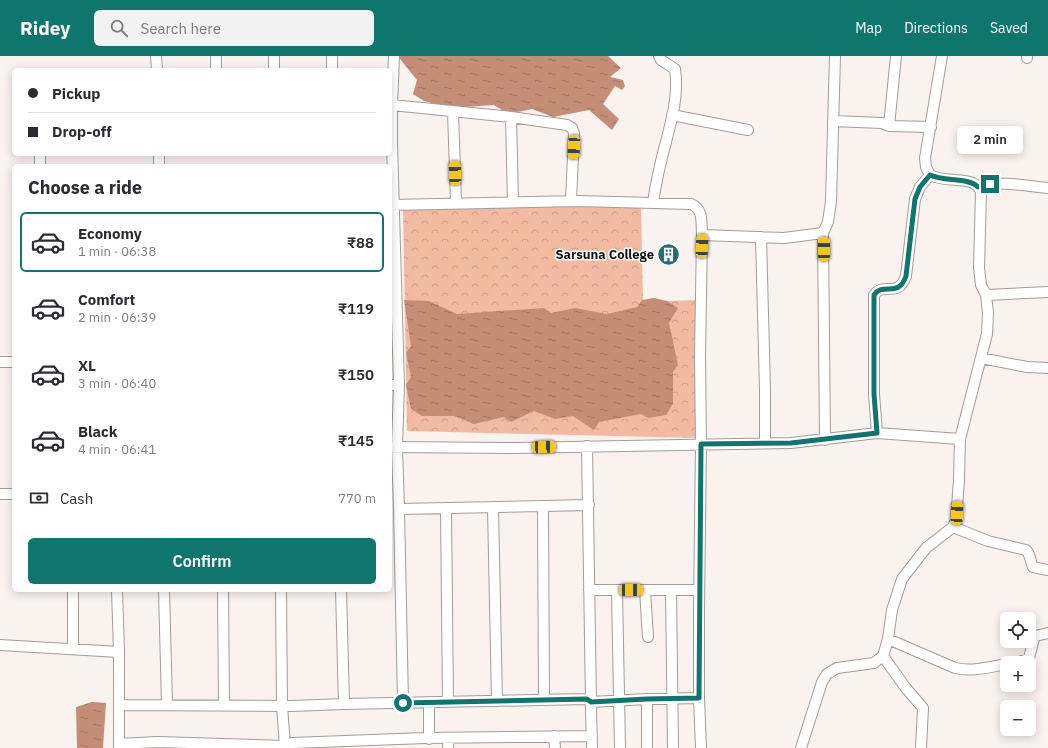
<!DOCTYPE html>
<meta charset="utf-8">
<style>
:root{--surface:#fff;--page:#f2f2f3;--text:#2b2b33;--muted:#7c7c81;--line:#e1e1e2;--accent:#0f766e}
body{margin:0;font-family:"IBM Plex Sans",sans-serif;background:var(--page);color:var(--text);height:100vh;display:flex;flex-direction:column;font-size:15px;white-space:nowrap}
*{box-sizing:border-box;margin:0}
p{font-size:13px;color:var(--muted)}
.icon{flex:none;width:22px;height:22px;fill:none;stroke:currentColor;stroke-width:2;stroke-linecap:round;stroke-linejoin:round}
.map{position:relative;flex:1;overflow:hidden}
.details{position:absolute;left:12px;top:108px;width:380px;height:428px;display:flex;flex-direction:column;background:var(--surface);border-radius:6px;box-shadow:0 2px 10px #0003}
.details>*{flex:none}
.hud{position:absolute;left:12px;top:12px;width:380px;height:88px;border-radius:6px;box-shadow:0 2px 10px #0003;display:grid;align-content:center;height:88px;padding:0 16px;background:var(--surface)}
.buttons{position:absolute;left:1000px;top:556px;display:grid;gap:8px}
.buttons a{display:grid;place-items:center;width:36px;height:36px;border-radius:6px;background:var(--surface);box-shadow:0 2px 10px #0003;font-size:20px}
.end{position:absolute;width:18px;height:18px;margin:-9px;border:5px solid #0f766e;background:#fff;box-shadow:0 0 0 2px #fff}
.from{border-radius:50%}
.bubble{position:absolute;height:28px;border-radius:6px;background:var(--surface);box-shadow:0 2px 10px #0003;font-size:13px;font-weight:600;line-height:28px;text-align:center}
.car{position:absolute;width:12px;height:24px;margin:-12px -6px;border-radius:5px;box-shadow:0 0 3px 1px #0007;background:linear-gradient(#f5c518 24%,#345 0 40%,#f5c518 0 76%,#345 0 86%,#f5c518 0)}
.hud b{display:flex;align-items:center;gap:14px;height:38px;font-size:15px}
.hud b+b{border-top:1px solid var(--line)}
.hud i{width:10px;height:10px;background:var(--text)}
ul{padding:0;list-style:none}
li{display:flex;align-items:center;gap:12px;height:60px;margin:0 8px 6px;padding:0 8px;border:2px solid transparent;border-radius:6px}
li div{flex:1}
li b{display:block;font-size:15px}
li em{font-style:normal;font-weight:600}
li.current{border-color:var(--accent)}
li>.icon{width:36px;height:36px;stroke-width:1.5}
h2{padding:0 16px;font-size:18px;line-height:48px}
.pay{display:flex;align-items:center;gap:10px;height:44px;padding:0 16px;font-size:15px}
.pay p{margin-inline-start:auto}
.action{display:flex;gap:8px;margin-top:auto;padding:8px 16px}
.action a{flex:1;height:46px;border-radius:6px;background:var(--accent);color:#fff;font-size:16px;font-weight:600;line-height:46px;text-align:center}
header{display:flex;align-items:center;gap:24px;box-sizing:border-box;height:56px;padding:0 20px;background:var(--accent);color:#fff}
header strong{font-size:19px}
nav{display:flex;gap:22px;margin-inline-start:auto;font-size:14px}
.search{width:280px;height:36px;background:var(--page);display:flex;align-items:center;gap:10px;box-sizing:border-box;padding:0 14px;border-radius:6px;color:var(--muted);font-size:15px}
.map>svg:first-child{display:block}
</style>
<header>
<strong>Ridey</strong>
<div class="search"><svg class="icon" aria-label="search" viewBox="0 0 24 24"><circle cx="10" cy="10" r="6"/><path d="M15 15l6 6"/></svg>Search here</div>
<nav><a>Map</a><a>Directions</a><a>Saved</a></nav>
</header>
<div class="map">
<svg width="1048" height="692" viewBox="0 0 1048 692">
<defs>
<pattern id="park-crowns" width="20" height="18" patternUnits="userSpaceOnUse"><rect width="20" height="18" fill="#f2baa1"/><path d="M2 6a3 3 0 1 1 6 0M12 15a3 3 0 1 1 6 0" fill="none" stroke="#cf9f8a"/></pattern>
<pattern id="water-ripples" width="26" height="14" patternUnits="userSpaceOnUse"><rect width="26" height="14" fill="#c48e76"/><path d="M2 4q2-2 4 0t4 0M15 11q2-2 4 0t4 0" fill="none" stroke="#9e735f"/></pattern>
</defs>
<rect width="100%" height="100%" fill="#faf2ef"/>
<!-- park -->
<path fill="url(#park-crowns)" d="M641,150L643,246L697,244L699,382L407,375L403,153Z"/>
<!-- water -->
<path fill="url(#water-ripples)" d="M399,0H608L621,12L610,21L623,24L625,30L622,34L615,30L603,48L619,63L612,74L589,54L553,61L532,53L508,58L494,49L451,52L424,45L413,38L417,24L400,3Z
M654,242L667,245L678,252L669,267L678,309L673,316V348L666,359L648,362L641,358L599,366L594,374L573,360L555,363L534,355L511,366L504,361L474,368L454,360H422L411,353L406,329L411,321L406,297L411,290L404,244L429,245L457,258L544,252L551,257L575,252L607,258L637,251L642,244Z
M92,646L106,647L103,692H77L76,651Z"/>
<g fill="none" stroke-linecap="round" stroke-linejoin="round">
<defs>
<path id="minor" d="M156,0L157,14
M216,0V14
M274,0V14
M1027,2V0
M332,14V0
M392,49L511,61L567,69L572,72L574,77L571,145
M453,55L456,147
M672,59L748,74
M511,61L513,146
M833,65L882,67L889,70L931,71
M889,70L896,0
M390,87H392L399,329H390
M392,87V49L394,0
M40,110V98
M159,110V98
M978,131C998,124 1027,130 1048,132
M653,146C655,134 657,122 660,110C667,78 680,45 675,13L661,4L659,0
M390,149L578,145L691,148C704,153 701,167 702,179L784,182L823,177
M761,181L765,334V387
M986,239L1048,236
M981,302L1027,311L1048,312
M0,306H14
M399,329L397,391L399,453L589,449
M877,377L874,338V239C884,225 898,243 906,220L915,143L920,131L930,119
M825,384L823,177L828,166L831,145L835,0
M587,390L591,646L647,643L699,642
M390,391L514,392L791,387L877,377L960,383
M0,438H14
M543,450L544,644
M493,452L497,645
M399,453L403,647
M446,453L448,646
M953,471L988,485L1026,494C1031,499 1030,505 1033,511L1048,514
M117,534L119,596V692
M164,534L167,649
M223,534L224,650
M341,534L344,648
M589,534H699
M617,534L620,692
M645,534L648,581
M671,534L673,692
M888,583L955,612C973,616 989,611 1007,608
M0,589L119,596
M73,593V534
M883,600L905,631L923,652L921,692
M1012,607L1023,605L1029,602L1033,586L1035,580L1048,577
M647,643V692
M429,647V683
M119,649L291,650L344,648L587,643L591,646V651L592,692
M554,680L555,692
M119,688L158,686L285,690L282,650L281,534
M284,692L285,690L292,687L425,682L592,680
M448,692L449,682
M701,692L699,642V553L701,388L700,300L702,179
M801,692L822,626L827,618L837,612L874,607L883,600L888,583L892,554L902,523L926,492L953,471L956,464L959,424L960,383L987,278L988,257L986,239L981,229L979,212L981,136C980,133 977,129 973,127C961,122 944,126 930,119L926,111L925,102L942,0"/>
</defs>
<!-- minor casing -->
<use href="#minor" stroke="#a39c99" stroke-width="12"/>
<!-- minor -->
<use href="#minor" stroke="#fff" stroke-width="10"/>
</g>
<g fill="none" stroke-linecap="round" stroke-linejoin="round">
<!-- route -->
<path stroke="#0f766e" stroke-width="5" d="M403,647L587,643L591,646L647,643L699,642L701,388L791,387L877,377L874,338V239C884,225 898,243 906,220L915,143L920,131L930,119C944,126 968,121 978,131L990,128"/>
</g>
<!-- icons -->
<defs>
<symbol id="building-disc" viewBox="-11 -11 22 22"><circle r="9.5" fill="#246f6f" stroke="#fff"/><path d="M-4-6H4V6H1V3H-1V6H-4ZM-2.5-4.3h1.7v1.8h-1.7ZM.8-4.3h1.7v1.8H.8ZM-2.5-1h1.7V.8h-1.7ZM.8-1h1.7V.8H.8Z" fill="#fff"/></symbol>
</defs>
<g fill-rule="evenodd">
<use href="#building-disc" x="656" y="186" width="25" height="25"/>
</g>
<g text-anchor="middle" stroke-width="3" stroke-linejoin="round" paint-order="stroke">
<!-- poi labels -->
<g font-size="13" font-weight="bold" fill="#141110" stroke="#fff" text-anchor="end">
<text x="654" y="203">Sarsuna College</text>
</g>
</g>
</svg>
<div class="buttons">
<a><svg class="icon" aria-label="locate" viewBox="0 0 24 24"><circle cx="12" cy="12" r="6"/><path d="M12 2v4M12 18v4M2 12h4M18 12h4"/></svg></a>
<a>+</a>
<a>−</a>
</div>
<i class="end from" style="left:403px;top:647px"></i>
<i class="end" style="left:990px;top:128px"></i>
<div class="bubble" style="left:957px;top:70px;width:66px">2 min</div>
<i class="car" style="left:574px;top:91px;rotate:183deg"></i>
<i class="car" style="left:455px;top:117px;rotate:358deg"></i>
<i class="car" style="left:702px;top:190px;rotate:2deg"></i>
<i class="car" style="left:824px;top:193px;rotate:0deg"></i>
<i class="car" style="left:544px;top:391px;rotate:88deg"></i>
<i class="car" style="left:957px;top:457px;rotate:3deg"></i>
<i class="car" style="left:631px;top:534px;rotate:90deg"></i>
<div class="hud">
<b><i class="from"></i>Pickup</b>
<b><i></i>Drop-off</b>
</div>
<section class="details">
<h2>Choose a ride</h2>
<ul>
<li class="current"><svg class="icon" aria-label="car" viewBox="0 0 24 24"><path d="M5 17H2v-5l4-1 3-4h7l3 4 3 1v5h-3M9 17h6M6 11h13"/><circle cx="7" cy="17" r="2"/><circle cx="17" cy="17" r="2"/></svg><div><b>Economy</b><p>1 min · 06:38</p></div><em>₹88</em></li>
<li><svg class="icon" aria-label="car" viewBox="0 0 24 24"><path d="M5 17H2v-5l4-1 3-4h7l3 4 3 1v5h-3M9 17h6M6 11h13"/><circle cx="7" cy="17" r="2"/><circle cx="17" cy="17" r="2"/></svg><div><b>Comfort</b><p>2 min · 06:39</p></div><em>₹119</em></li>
<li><svg class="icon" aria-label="car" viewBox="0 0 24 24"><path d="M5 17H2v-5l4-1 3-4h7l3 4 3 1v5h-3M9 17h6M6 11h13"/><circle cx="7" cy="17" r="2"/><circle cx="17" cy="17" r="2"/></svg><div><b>XL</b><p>3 min · 06:40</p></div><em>₹150</em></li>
<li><svg class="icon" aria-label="car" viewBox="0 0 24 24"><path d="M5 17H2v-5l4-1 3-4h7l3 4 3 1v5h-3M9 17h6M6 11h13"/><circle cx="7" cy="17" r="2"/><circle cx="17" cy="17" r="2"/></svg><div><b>Black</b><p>4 min · 06:41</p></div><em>₹145</em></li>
</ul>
<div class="pay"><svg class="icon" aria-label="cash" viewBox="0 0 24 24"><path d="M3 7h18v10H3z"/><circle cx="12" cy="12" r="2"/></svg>Cash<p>770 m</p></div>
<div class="action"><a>Confirm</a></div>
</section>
</div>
